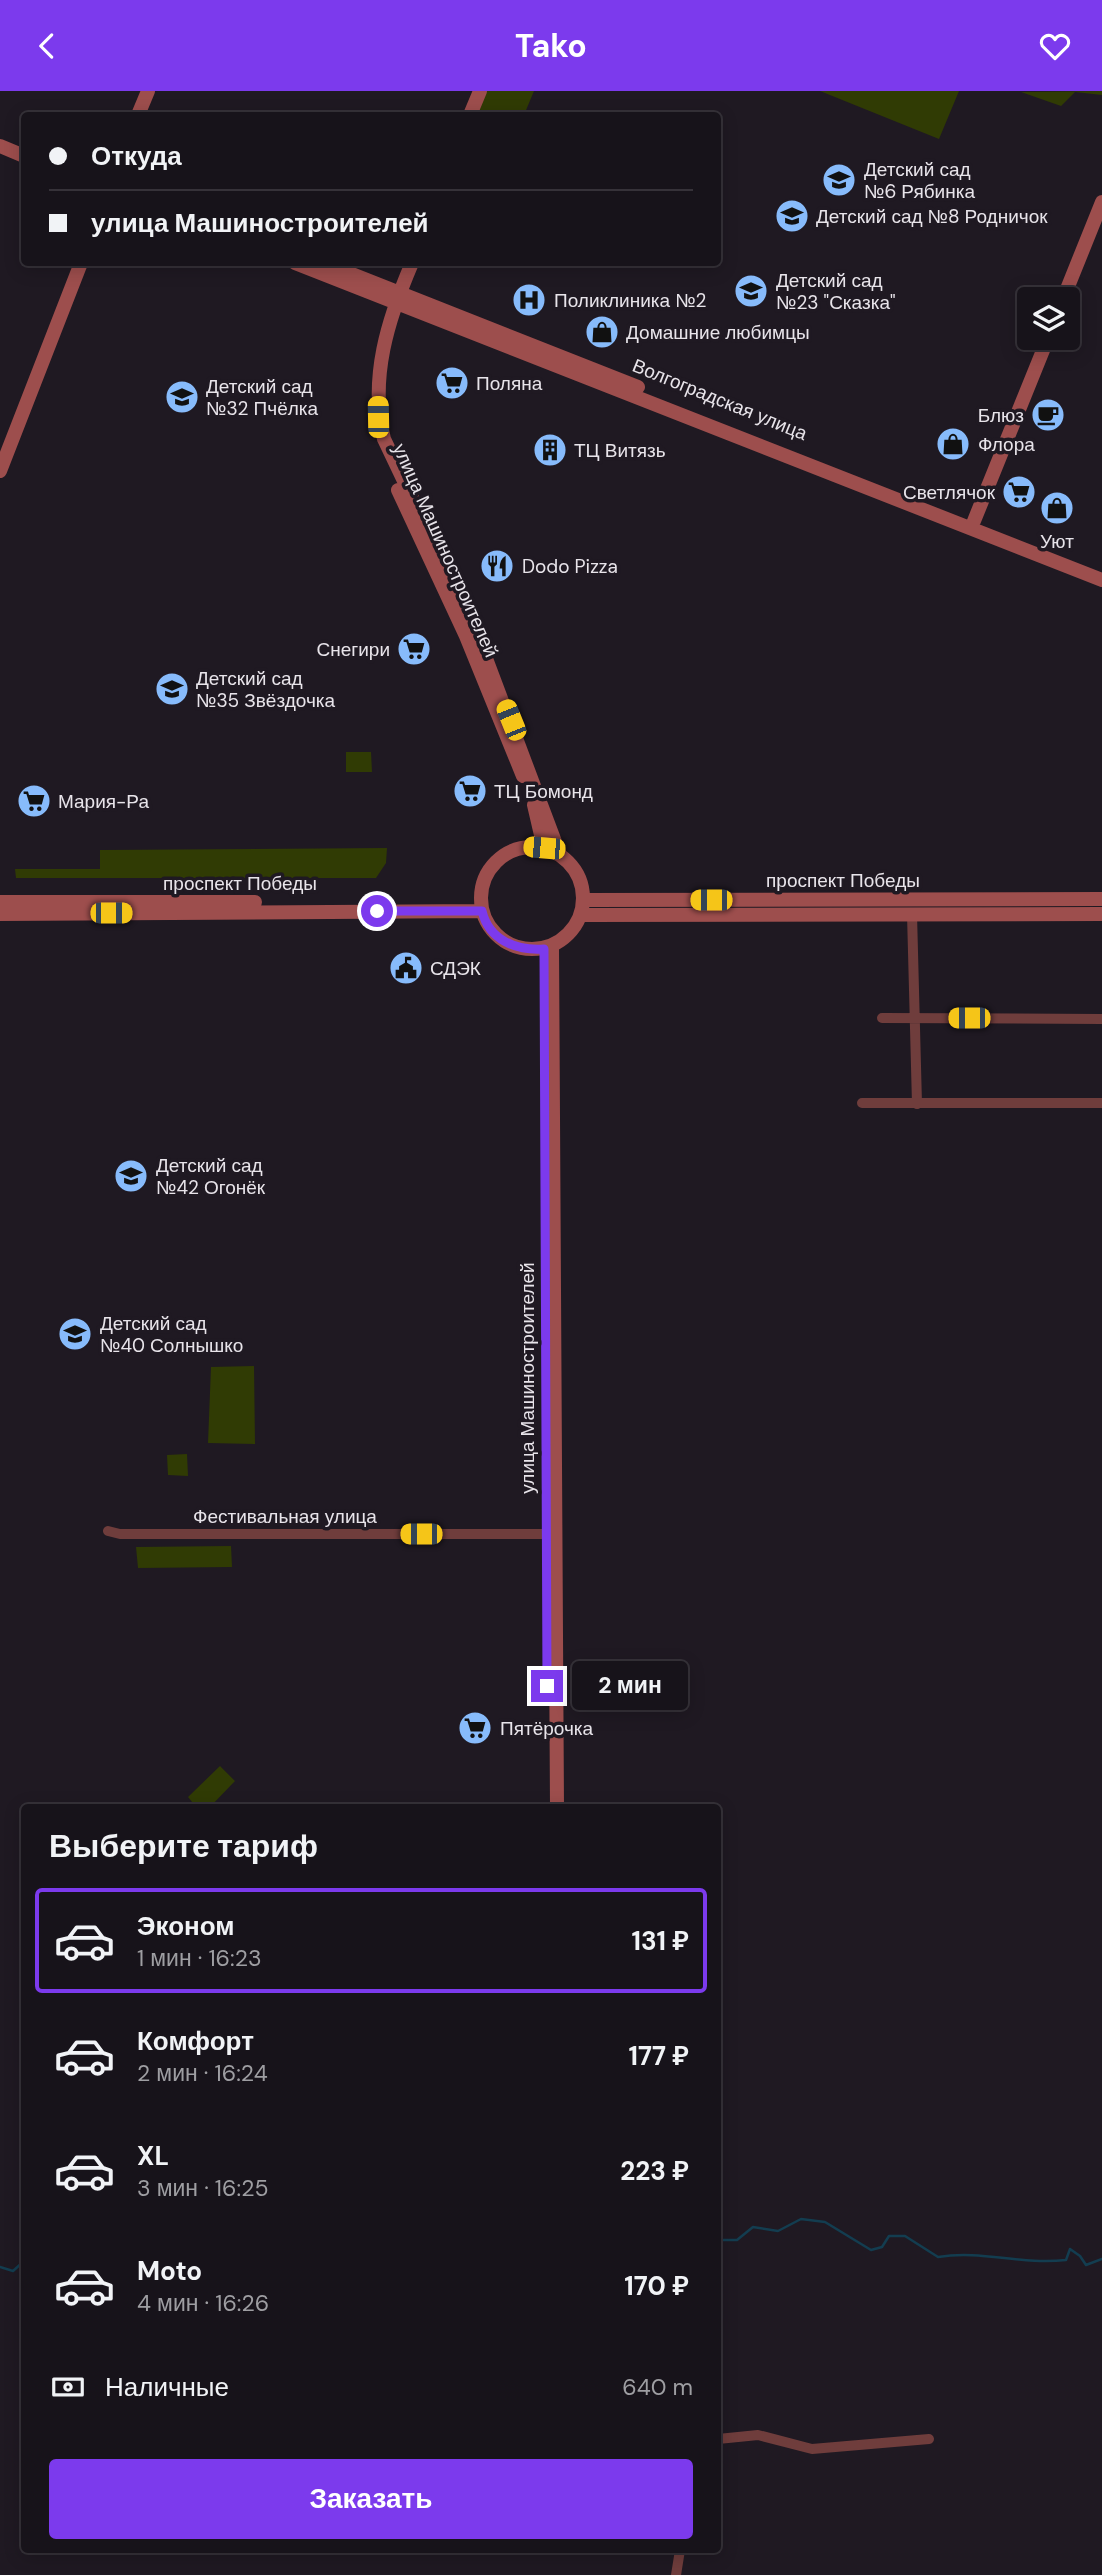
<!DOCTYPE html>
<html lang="ru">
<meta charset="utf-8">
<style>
:root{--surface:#17131a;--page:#201c23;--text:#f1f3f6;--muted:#9e9ea2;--line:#363239;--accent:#7c3aed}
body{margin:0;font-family:"DM Sans",sans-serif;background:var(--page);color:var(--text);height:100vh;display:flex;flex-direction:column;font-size:26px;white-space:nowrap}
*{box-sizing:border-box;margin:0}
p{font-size:23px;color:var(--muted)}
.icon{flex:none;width:38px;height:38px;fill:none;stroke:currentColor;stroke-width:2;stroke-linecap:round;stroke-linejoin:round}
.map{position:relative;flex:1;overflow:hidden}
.drawer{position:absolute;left:21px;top:1713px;width:700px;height:749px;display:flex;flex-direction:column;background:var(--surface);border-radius:7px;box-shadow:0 4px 18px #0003,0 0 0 2px var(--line)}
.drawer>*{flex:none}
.top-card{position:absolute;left:21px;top:21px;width:700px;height:154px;border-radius:7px;box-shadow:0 4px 18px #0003,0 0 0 2px var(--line);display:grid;align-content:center;height:154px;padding:0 28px;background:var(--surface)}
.buttons{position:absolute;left:1017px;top:196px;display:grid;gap:14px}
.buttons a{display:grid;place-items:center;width:63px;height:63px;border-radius:7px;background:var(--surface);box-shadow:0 4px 18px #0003,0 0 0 2px var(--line);font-size:35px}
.end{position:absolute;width:32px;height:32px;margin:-16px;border:9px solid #7c3aed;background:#fff;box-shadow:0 0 0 4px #fff}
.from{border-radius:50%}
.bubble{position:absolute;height:49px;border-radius:7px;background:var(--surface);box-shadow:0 4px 18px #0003,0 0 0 2px var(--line);font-size:23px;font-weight:700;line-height:49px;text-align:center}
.car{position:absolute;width:21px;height:42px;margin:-21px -10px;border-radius:9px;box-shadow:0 0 5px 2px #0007;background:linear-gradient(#f5c518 24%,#345 0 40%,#f5c518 0 76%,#345 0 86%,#f5c518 0)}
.top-card b{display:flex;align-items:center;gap:24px;height:66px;font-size:26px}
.top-card b+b{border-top:2px solid var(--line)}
.top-card i{width:18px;height:18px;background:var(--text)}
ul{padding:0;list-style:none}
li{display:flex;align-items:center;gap:21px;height:105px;margin:0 14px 10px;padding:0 14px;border:4px solid transparent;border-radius:7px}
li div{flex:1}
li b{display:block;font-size:26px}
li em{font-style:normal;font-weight:700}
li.active{border-color:var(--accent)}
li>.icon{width:63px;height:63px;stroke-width:1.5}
h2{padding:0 28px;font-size:32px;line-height:84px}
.pay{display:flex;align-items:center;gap:18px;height:77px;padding:0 28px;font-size:26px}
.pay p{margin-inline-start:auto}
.cta{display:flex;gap:14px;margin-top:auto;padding:14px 28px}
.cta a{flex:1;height:80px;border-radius:7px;background:var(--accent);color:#fff;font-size:28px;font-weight:700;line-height:80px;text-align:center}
header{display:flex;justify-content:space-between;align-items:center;height:91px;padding:0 28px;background:var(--accent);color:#fff;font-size:32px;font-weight:700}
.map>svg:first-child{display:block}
</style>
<header><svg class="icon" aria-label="back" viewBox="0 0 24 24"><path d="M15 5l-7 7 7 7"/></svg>Tako<svg class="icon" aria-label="heart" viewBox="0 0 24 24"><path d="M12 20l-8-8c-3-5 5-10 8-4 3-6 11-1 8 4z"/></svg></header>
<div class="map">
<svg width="1102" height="2484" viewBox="0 0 1102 2484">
<rect width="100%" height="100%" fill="#1f1922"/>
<!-- green -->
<path fill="#303b04" d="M480,0H534L524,24H471Z
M820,0H959L939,48Z
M1102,0V4L1075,1L1061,15L1021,1Z
M346,661H371L372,681H346Z
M387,757L386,772L376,787H16L15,778H100V759Z
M254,1275L255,1353L208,1352L211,1276Z
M187,1363L188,1385L168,1384L167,1364Z
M231,1455L232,1476L138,1477L136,1456Z
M220,1675L235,1690L209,1717H197L188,1706Z"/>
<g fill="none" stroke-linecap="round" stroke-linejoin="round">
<!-- stream -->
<path stroke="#133d50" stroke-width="2.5" d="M718,2149H737L753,2136L778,2140L801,2128L825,2131L871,2159L882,2156L889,2145H905L938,2166C983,2159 1020,2174 1066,2169L1070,2158L1080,2165L1086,2174L1102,2168
M0,2176L13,2180L24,2170"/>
<!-- street -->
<path stroke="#6f3d3c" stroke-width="10" d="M912,823L917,1013
M882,927L1102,928
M862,1012H1102
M108,1440L120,1443H546
M718,2348L758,2344L812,2358L929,2348
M676,2484L680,2459"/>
<!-- secondary -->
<path stroke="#9d4e4d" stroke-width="14" d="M138,24L148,0
M470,24L480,0
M0,55L24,65
M295,172L1102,489
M324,172L638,296
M412,172C388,228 369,287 384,348L476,541L560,764
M1063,208L1102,111
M0,380L81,172
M398,399L466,545L523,685
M974,430L1048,247
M534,714L544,757
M481 807a51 51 0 1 1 102 0a51 51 0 1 1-102 0Z
M583,809L1102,808
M0,811H255
M0,823L482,820
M581,824L1102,823
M552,854L557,1717"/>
</g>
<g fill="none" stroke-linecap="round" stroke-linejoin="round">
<!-- route -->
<path stroke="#7c3aed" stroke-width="9" d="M377,820H482C489,849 516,860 544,858L547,1595"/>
</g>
<!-- icons -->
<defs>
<symbol id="school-disc" viewBox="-11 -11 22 22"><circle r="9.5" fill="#87bbfb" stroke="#1f1922"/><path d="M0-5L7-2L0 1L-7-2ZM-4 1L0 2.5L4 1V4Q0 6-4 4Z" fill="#111"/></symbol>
<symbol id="hospital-disc" viewBox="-11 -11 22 22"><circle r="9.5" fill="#87bbfb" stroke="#1f1922"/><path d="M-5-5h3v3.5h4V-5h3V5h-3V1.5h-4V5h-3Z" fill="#111"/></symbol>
<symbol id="shop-disc" viewBox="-11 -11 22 22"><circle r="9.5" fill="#87bbfb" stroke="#1f1922"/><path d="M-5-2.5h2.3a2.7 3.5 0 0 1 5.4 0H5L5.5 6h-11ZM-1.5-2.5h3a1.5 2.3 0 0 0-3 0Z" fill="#111"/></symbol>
<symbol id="supermarket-disc" viewBox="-11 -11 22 22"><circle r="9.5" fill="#87bbfb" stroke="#1f1922"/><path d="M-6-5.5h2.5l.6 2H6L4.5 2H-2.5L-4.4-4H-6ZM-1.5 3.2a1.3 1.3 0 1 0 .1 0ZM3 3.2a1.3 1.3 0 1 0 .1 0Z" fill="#111"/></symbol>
<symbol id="cafe-disc" viewBox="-11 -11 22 22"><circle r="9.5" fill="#87bbfb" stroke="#1f1922"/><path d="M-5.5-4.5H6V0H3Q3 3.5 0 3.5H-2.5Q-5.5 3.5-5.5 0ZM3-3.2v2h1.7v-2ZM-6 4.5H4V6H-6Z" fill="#111"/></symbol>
<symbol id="building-disc" viewBox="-11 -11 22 22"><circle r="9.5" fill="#87bbfb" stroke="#1f1922"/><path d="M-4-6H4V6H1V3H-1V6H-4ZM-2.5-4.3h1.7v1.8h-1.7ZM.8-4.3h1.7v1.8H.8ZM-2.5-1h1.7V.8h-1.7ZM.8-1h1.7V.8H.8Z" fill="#111"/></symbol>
<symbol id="restaurant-disc" viewBox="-11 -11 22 22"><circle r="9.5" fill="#87bbfb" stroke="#1f1922"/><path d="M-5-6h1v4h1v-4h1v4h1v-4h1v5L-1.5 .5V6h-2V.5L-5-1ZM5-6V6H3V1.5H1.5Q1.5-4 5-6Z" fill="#111"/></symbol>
<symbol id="civic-disc" viewBox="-11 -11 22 22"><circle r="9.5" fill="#87bbfb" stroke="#1f1922"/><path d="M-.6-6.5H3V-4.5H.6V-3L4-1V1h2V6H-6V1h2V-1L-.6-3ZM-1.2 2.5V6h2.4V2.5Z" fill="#111"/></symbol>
</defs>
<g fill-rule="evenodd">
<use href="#school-disc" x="820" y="70" width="38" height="38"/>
<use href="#school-disc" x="773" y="106" width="38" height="38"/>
<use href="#school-disc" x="732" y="181" width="38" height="38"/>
<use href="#hospital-disc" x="510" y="190" width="38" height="38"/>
<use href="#shop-disc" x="583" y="222" width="38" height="38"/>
<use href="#supermarket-disc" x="433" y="273" width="38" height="38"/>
<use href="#school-disc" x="163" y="287" width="38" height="38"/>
<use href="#cafe-disc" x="1029" y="305" width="38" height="38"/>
<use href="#shop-disc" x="934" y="334" width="38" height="38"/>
<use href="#building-disc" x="531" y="340" width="38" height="38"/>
<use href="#supermarket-disc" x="1000" y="382" width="38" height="38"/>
<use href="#shop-disc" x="1038" y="398" width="38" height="38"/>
<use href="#restaurant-disc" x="478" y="456" width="38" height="38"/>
<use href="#supermarket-disc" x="395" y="539" width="38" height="38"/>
<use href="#school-disc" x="153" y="579" width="38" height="38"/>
<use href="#supermarket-disc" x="451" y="681" width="38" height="38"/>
<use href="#supermarket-disc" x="15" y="691" width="38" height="38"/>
<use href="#civic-disc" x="387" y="858" width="38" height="38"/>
<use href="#school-disc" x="112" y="1066" width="38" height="38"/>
<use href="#school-disc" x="56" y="1224" width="38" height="38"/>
<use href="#supermarket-disc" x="456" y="1618" width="38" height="38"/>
</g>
<g text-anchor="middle" stroke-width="7" stroke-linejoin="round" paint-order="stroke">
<!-- poi labels -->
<g font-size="19" fill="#e8e4ea" stroke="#1f1922" text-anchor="start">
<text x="864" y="85">Детский сад<tspan x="864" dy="22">№6 Рябинка</tspan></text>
<text x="816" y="132">Детский сад №8 Родничок</text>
<text x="776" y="196">Детский сад<tspan x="776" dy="22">№23 "Сказка"</tspan></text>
<text x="554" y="216">Поликлиника №2</text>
<text x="626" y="248">Домашние любимцы</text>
<text x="476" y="299">Поляна</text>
<text x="206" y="302">Детский сад<tspan x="206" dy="22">№32 Пчёлка</tspan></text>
<text x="1024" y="331" text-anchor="end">Блюз</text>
<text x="978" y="360">Флора</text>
<text x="574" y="366">ТЦ Витязь</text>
<text x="995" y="408" text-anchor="end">Светлячок</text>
<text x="1057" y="457" text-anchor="middle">Уют</text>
<text x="522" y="482">Dodo Pizza</text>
<text x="390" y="565" text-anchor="end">Снегири</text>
<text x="196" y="594">Детский сад<tspan x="196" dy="22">№35 Звёздочка</tspan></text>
<text x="494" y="707">ТЦ Бомонд</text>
<text x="58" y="717">Мария-Ра</text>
<text x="430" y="884">СДЭК</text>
<text x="156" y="1081">Детский сад<tspan x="156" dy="22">№42 Огонёк</tspan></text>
<text x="100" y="1239">Детский сад<tspan x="100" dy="22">№40 Солнышко</tspan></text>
<text x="500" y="1644">Пятёрочка</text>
</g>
<!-- street labels -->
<g font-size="19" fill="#e8e4ea" stroke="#1f1922">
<text transform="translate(720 308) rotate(22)" y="7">Волгоградская улица</text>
<text transform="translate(446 459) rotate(66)" y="7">улица Машиностроителей</text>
<text x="843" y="796">проспект Победы</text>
<text x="240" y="799">проспект Победы</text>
<text transform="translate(527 1287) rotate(-90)" y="7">улица Машиностроителей</text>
<text x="285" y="1432">Фестивальная улица</text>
</g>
</g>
</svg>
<div class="buttons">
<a><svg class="icon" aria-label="layers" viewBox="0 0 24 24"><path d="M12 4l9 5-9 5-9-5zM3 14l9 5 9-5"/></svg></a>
</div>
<i class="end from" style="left:377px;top:820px"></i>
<i class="end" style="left:547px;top:1595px"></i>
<div class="bubble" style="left:572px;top:1570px;width:116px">2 мин</div>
<i class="car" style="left:378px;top:326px;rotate:359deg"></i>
<i class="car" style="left:511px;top:629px;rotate:338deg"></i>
<i class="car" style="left:544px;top:757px;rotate:275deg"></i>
<i class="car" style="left:711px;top:809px;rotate:270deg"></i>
<i class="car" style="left:111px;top:822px;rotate:90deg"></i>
<i class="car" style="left:969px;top:927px;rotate:270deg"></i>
<i class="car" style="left:421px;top:1443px;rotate:270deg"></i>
<div class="top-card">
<b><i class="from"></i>Откуда</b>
<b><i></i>улица Машиностроителей</b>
</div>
<section class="drawer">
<h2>Выберите тариф</h2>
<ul>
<li class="active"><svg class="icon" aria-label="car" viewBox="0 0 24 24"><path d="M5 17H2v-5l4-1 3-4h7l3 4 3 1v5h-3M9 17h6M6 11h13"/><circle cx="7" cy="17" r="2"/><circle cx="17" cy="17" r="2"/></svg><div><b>Эконом</b><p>1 мин · 16:23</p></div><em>131 ₽</em></li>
<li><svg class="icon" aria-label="car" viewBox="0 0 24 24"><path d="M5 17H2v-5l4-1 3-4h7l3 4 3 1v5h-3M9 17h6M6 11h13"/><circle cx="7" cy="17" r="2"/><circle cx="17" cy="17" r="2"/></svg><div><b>Комфорт</b><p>2 мин · 16:24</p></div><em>177 ₽</em></li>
<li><svg class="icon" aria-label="car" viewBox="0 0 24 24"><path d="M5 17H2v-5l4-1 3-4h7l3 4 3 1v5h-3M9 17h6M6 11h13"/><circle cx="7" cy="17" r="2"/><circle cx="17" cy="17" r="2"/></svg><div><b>XL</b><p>3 мин · 16:25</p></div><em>223 ₽</em></li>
<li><svg class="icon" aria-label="car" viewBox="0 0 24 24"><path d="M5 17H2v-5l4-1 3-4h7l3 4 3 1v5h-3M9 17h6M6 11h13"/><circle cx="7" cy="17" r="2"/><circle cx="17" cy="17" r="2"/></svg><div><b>Moto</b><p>4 мин · 16:26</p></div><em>170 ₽</em></li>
</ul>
<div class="pay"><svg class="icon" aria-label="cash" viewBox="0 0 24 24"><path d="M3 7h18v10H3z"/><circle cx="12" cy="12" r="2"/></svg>Наличные<p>640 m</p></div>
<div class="cta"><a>Заказать</a></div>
</section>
</div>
